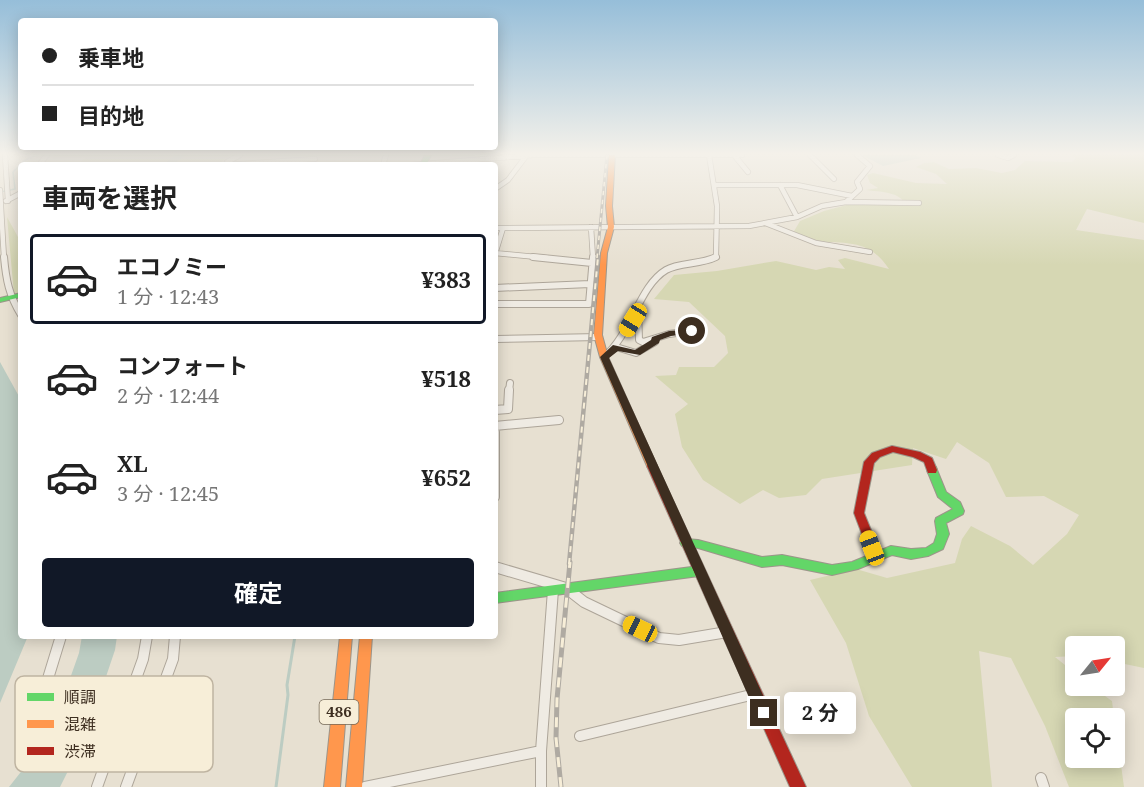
<!DOCTYPE html>
<html lang="ja">
<meta charset="utf-8">
<style>
:root{--surface:#fff;--page:#f6f6f6;--text:#222;--muted:#767676;--line:#e0e0e0;--accent:#111827}
body{margin:0;font-family:"Noto Serif","Noto Sans JP",serif;background:var(--page);color:var(--text);height:100vh;display:flex;flex-direction:column;font-size:22px;white-space:nowrap}
*{box-sizing:border-box;margin:0}
p{font-size:20px;color:var(--muted)}
.icon{flex:none;width:33px;height:33px;fill:none;stroke:currentColor;stroke-width:2;stroke-linecap:round;stroke-linejoin:round}
.map{position:relative;flex:1;overflow:hidden}
.panel{position:absolute;left:18px;top:162px;width:480px;height:477px;display:flex;flex-direction:column;background:var(--surface);border-radius:6px;box-shadow:0 3px 15px #0003}
.panel>*{flex:none}
.hud{position:absolute;left:18px;top:18px;width:480px;height:132px;border-radius:6px;box-shadow:0 3px 15px #0003;display:grid;align-content:center;height:132px;padding:0 24px;background:var(--surface)}
.needle{width:39px;rotate:60deg}
.fabs{position:absolute;left:1065px;top:636px;display:grid;gap:12px}
.fabs a{display:grid;place-items:center;width:60px;height:60px;border-radius:6px;background:var(--surface);box-shadow:0 3px 15px #0003;font-size:30px}
.end{position:absolute;width:27px;height:27px;margin:-14px;border:8px solid #3d2e20;background:#fff;box-shadow:0 0 0 3px #fff}
.from{border-radius:50%}
.bubble{position:absolute;height:42px;border-radius:6px;background:var(--surface);box-shadow:0 3px 15px #0003;font-size:20px;font-weight:700;line-height:42px;text-align:center}
.car{position:absolute;width:18px;height:36px;margin:-18px -9px;border-radius:8px;box-shadow:0 0 4px 2px #0007;background:linear-gradient(#f5c518 24%,#345 0 40%,#f5c518 0 76%,#345 0 86%,#f5c518 0)}
.hud b{display:flex;align-items:center;gap:21px;height:57px;font-size:22px}
.hud b+b{border-top:2px solid var(--line)}
.hud i{width:15px;height:15px;background:var(--text)}
ul{padding:0;list-style:none}
li{display:flex;align-items:center;gap:18px;height:90px;margin:0 12px 9px;padding:0 12px;border:3px solid transparent;border-radius:6px}
li div{flex:1}
li b{display:block;font-size:22px}
li em{font-style:normal;font-weight:700}
li.on{border-color:var(--accent)}
li>.icon{width:54px;height:54px;stroke-width:1.5}
h2{padding:0 24px;font-size:27px;line-height:72px}
.action{display:flex;gap:12px;margin-top:auto;padding:12px 24px}
.action a{flex:1;height:69px;border-radius:6px;background:var(--accent);color:#fff;font-size:24px;font-weight:700;line-height:69px;text-align:center}
.map>svg:first-child{display:block}
</style>
<div class="map">
<svg width="1144" height="787" viewBox="0 0 1144 787">
<rect width="100%" height="100%" fill="#e7e0d1"/>
<!-- green -->
<path fill="#d6d7b3" d="M54,155H230L217,165H77L86,157L53,159Z
M1071,155H1144V223L1087,209L1076,230L1144,240V668L1115,662L1114,646H1076L1075,656L1055,657L1075,673L1076,686H1091L1112,701L1114,718H1076V758H1114L1115,720L1124,787H1069L1045,726L1011,658L979,651L992,787H912L869,716L846,643L810,580L856,569L887,578L955,563L962,539L971,526L1010,546L1033,565L1067,534L1079,515L1044,496L1006,497L989,463L957,442L946,459L913,448L912,465L822,479L806,495L779,498L763,490L740,504L703,480L682,447L675,414L688,404L655,376L676,375L679,367H714L728,353L725,336L689,302L654,299L674,275L717,271L776,261L816,270L829,267L845,269L838,260L845,258L889,269C873,245 857,243 829,242C818,242 804,236 793,233L800,221L824,211L858,202L906,206C901,191 879,192 866,190L878,188L870,183L867,175L873,173L916,183L947,184L936,174L916,167L924,163L934,162L949,169L976,168L1002,173L1015,170L1025,161L1072,162L1076,158Z
M7,217L18,237H21V292L14,294Z"/>
<!-- water -->
<path fill="#bcccc2" d="M862,155H915L921,158L883,166Z
M0,362L21,400V636H28L0,703Z
M82,636H117L115,650L87,733L60,787H9L50,735L79,653Z"/>
<g fill="none" stroke-linecap="round" stroke-linejoin="round">
<!-- stream-far1 -->
<path stroke="#bcccc2" stroke-width="1.5" d="M0,192L15,189L13,172L25,160L37,155"/>
<!-- stream -->
<path stroke="#bcccc2" stroke-width="3" d="M276,787L288,695L287,685L295,636"/>
<!-- river -->
<path fill="#bcccc2" fill-rule="evenodd" d="M176,155H186L173,165H162Z"/>
<defs>
<path id="street-far3" d="M5,155L8,201
M533,155H742
M709,155L717,206L716,257L713,258
M734,155L748,172
M810,155L834,179
M998,155L1008,158L1014,155
M227,162L240,155
M39,165L47,155
M225,165L315,159
M383,165L386,155
M411,165L533,155
M716,185H797L852,196
M780,185L797,217
M495,189L508,180L527,155
M0,190L4,258
M6,201L21,193
M846,202L919,203
M765,223L816,243L870,252
M591,227L593,258
M495,228L749,226L797,217L822,206L846,202L860,189L857,182L870,166L857,155
M495,253L547,258
M495,254L503,228"/>
<path id="street-far2" d="M4,257C6,280 9,295 21,315
M533,257L592,263
M495,288L590,284
M495,304H589L593,257
M638,309L639,340L643,342L669,334L691,331
M495,339L599,337
M616,347L636,353L655,342
M604,357C632,333 639,286 666,270C679,262 700,265 716,257
M509,391L510,383"/>
<path id="street-far1" d="M495,410L508,409L509,390
M495,426L559,420
M495,432V497"/>
<path id="street" d="M495,567L566,588L584,602L659,638L679,640L727,632
M46,685L61,636
M580,736L755,694
M1041,778L1044,787
M97,787L143,659L147,636
M126,787L173,659L175,636
M365,787L541,751
M541,787V751L553,590"/>
<path id="fast" d="M425,155H431L426,165H420Z
M21,293V297L0,302V298Z
M932,466L936,467L937,470L946,492L960,502L964,511L963,514L946,523L949,534L943,549L928,556L911,559L892,555L858,569L832,575L782,565L762,567L698,548L682,546L680,543L682,540L686,539L698,540L762,557L782,555L832,565L852,562L891,546L911,549L926,548L934,543L937,534L935,521L936,518L953,509L938,497L927,470L928,467Z
M699,566L703,568L705,571L703,574L699,576L495,603V593Z"/>
<path id="slow" d="M609,155H615L612,206L614,227L607,253L602,335L608,357L657,466L656,468H648L647,466L600,357L594,335L601,253L608,227L606,206Z
M340,636H352L340,787H324Z
M360,636H372L362,787H346Z"/>
<path id="jam" d="M892,446L920,452L932,458L937,470L936,473H928L924,462L913,457L893,452L880,457L874,463L864,513L877,545L884,554L882,557L878,559L874,557L868,550L854,513L864,462L872,453Z
M652,462L656,464L657,466L806,787H790L647,466L648,464Z"/>
</defs>
<!-- street-far3 casing -->
<use href="#street-far3" stroke="#ada599" stroke-width="6"/>
<!-- street-far2 casing -->
<use href="#street-far2" stroke="#ada599" stroke-width="8"/>
<!-- street-far1 casing -->
<use href="#street-far1" stroke="#ada599" stroke-width="10"/>
<!-- street casing -->
<use href="#street" stroke="#ada599" stroke-width="12"/>
<!-- fast casing -->
<use href="#fast" stroke="#9c958a" stroke-width="2"/>
<!-- slow casing -->
<use href="#slow" stroke="#9c958a" stroke-width="2"/>
<!-- jam casing -->
<use href="#jam" stroke="#9c958a" stroke-width="2"/>
<!-- street-far3 -->
<use href="#street-far3" stroke="#efebe3" stroke-width="4.5"/>
<!-- street-far2 -->
<use href="#street-far2" stroke="#efebe3" stroke-width="6"/>
<!-- street-far1 -->
<use href="#street-far1" stroke="#efebe3" stroke-width="8"/>
<!-- street -->
<use href="#street" stroke="#efebe3" stroke-width="10"/>
<!-- fast -->
<use href="#fast" fill="#63d668" fill-rule="evenodd"/>
<!-- slow -->
<use href="#slow" fill="#ff974d" fill-rule="evenodd"/>
<!-- jam -->
<use href="#jam" fill="#b3261e" fill-rule="evenodd"/>
<defs>
<path id="rail-far2" d="M597,258L607,155"/>
<path id="rail-far1" d="M569,564L598,257"/>
<path id="rail" d="M561,787L556,738L557,699L570,562"/>
</defs>
<!-- rail-far2 casing -->
<use href="#rail-far2" stroke="#afaaa2" stroke-width="3"/>
<!-- rail-far1 casing -->
<use href="#rail-far1" stroke="#afaaa2" stroke-width="4.5"/>
<!-- rail casing -->
<use href="#rail" stroke="#afaaa2" stroke-width="5"/>
<!-- rail-far2 -->
<use href="#rail-far2" stroke="#f7eed8" stroke-width="1.5" stroke-dasharray="4.5" stroke-linecap="butt"/>
<!-- rail-far1 -->
<use href="#rail-far1" stroke="#f7eed8" stroke-width="2" stroke-dasharray="6" stroke-linecap="butt"/>
<!-- rail -->
<use href="#rail" stroke="#f7eed8" stroke-width="3" stroke-dasharray="10" stroke-linecap="butt"/>
</g>
<!-- sky -->
<linearGradient id="sky" x2="0" y2="1"><stop stop-color="#96bed9"/><stop offset="0.58" stop-color="#f4f1ea"/><stop offset="1" stop-color="#f4f1ea" stop-opacity="0"/></linearGradient>
<rect width="1144" height="265" fill="url(#sky)"/>
<!-- route -->
<path fill="#3d2e20" d="M692,329L696,331L695,333L671,336L660,340L659,343L640,355L618,351L609,358L771,713L769,718L764,720L758,718L600,357L613,345L635,350L651,340L652,337L669,331Z"/>
<g text-anchor="middle" stroke-width="6" stroke-linejoin="round" paint-order="stroke">
<!-- shield labels -->
<rect fill="#f7eed8" stroke="#756857" stroke-width="1.5" x="319.5" y="700" width="39" height="24" rx="4.5"/>
<g font-size="15" font-weight="bold" fill="#3d2e20">
<text x="339" y="717">486</text>
</g>
</g>
<!-- legend -->
<rect x="15" y="676" width="198" height="96" rx="9" fill="#f7eed8" stroke="#bfb4a1" stroke-width="1.5"/>
<rect x="27" y="693" width="27" height="8" fill="#63d668"/>
<rect x="27" y="720" width="27" height="8" fill="#ff974d"/>
<rect x="27" y="747" width="27" height="8" fill="#b3261e"/>
<g font-size="16" fill="#3d2e20">
<text x="64" y="703">順調</text>
<text x="64" y="730">混雑</text>
<text x="64" y="757">渋滞</text>
</g>
</svg>
<div class="fabs">
<a><svg class="needle" viewBox="-14 -14 28 28"><path d="M0-13l5 13h-10z" fill="#e53935"/><path d="M0 13l5-13h-10z" fill="#767676"/></svg></a>
<a><svg class="icon" aria-label="locate" viewBox="0 0 24 24"><circle cx="12" cy="12" r="6"/><path d="M12 2v4M12 18v4M2 12h4M18 12h4"/></svg></a>
</div>
<i class="end from" style="left:692px;top:331px"></i>
<i class="end" style="left:764px;top:713px"></i>
<div class="bubble" style="left:784px;top:692px;width:72px">2 分</div>
<i class="car" style="left:633px;top:320px;rotate:212deg"></i>
<i class="car" style="left:872px;top:548px;rotate:339deg"></i>
<i class="car" style="left:640px;top:629px;rotate:295deg"></i>
<div class="hud">
<b><i class="from"></i>乗車地</b>
<b><i></i>目的地</b>
</div>
<section class="panel">
<h2>車両を選択</h2>
<ul>
<li class="on"><svg class="icon" aria-label="car" viewBox="0 0 24 24"><path d="M5 17H2v-5l4-1 3-4h7l3 4 3 1v5h-3M9 17h6M6 11h13"/><circle cx="7" cy="17" r="2"/><circle cx="17" cy="17" r="2"/></svg><div><b>エコノミー</b><p>1 分 · 12:43</p></div><em>¥383</em></li>
<li><svg class="icon" aria-label="car" viewBox="0 0 24 24"><path d="M5 17H2v-5l4-1 3-4h7l3 4 3 1v5h-3M9 17h6M6 11h13"/><circle cx="7" cy="17" r="2"/><circle cx="17" cy="17" r="2"/></svg><div><b>コンフォート</b><p>2 分 · 12:44</p></div><em>¥518</em></li>
<li><svg class="icon" aria-label="car" viewBox="0 0 24 24"><path d="M5 17H2v-5l4-1 3-4h7l3 4 3 1v5h-3M9 17h6M6 11h13"/><circle cx="7" cy="17" r="2"/><circle cx="17" cy="17" r="2"/></svg><div><b>XL</b><p>3 分 · 12:45</p></div><em>¥652</em></li>
</ul>
<div class="action"><a>確定</a></div>
</section>
</div>
